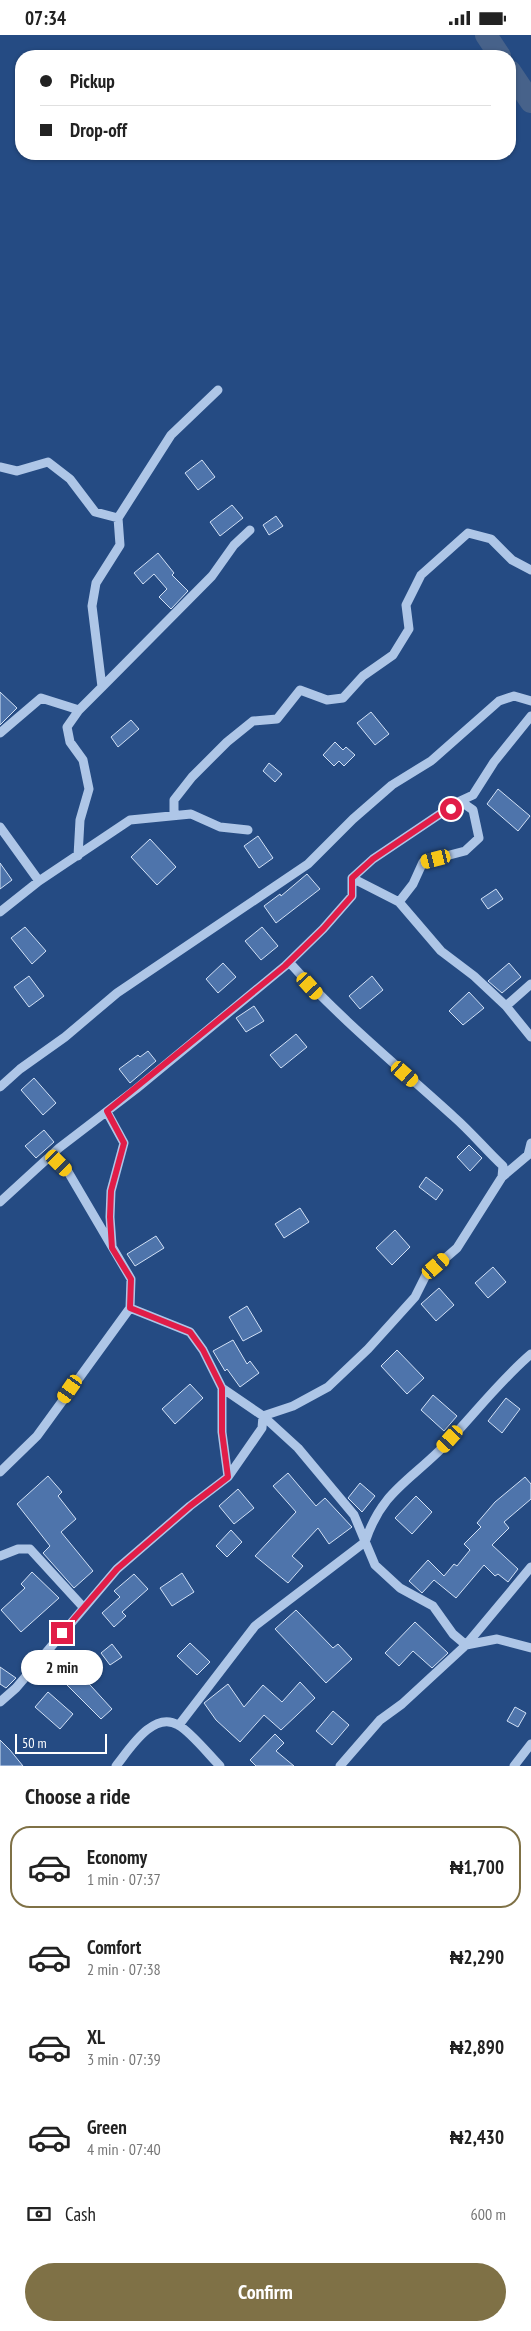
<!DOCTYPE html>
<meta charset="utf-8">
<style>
:root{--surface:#fff;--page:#f6f6f6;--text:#222;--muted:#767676;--line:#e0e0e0;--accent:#7f7146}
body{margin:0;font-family:"PT Sans Narrow",sans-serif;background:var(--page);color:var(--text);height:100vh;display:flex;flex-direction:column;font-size:19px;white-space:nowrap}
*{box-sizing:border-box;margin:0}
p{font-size:16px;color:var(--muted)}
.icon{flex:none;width:28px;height:28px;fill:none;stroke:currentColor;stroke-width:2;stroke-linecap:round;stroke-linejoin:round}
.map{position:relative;height:1731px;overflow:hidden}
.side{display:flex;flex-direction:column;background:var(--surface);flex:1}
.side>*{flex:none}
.top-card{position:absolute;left:15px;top:15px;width:501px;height:110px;border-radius:20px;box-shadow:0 1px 4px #0004;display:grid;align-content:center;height:110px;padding:0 25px;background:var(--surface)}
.scale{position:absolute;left:15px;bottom:12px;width:92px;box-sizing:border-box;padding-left:5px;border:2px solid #fff;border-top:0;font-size:14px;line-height:18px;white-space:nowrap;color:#fff;-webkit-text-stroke:4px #254b83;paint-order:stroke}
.end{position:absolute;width:22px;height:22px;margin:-11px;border:6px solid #e11d48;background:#fff;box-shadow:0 0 0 2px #fff}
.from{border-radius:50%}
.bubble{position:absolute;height:35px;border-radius:18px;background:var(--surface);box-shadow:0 1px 4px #0004;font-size:16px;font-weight:700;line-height:35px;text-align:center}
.car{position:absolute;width:15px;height:30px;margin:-15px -8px;border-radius:6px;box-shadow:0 0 4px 1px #0007;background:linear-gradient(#f5c518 24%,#345 0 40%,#f5c518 0 76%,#345 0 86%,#f5c518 0)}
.top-card b{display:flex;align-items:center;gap:18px;height:48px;font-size:19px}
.top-card b+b{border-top:1px solid var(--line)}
.top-card i{width:12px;height:12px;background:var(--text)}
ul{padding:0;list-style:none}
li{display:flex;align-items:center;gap:15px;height:82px;margin:0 10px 8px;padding:0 15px;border:2px solid transparent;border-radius:20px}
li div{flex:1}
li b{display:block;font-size:19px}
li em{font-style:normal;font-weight:700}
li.on{border-color:var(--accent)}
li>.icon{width:45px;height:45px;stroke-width:1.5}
h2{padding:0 25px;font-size:22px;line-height:60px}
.pay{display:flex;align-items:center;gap:12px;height:55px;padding:0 25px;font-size:19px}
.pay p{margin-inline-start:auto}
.primary-button{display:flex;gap:10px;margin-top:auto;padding:10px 25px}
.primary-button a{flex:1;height:58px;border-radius:30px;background:var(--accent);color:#fff;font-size:20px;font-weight:700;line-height:58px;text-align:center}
.status{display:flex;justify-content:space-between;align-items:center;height:35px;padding:0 25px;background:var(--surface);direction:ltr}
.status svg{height:14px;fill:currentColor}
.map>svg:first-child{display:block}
</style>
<div class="status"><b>07:34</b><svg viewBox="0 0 49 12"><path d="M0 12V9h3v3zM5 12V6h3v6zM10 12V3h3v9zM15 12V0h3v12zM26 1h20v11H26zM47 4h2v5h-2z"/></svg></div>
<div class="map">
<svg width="531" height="1731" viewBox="0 0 531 1731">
<rect width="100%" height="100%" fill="#254b83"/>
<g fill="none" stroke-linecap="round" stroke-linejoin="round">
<!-- river -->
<path stroke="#47628a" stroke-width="22" d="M486,0L500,21
M510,36L531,67"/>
</g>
<!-- building -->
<path fill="#4e74ab" stroke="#d2e1f6" d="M202,425L215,442L198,455L185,438Z
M232,470L243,483L220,501L210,487Z
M276,481L283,491L269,500L263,490Z
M158,518L174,538L172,540L188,556L171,574L159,562L167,554L154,539L143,549L134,538Z
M0,657L17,673L0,690Z
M371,677L389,699L375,710L357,688Z
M131,685L139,694L118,712L111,702Z
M335,707L343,715L346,712L355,720L344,731L339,726L334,731L323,720Z
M269,728L282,739L275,747L263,736Z
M498,754L530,781L518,796L487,769Z
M258,801L273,823L259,833L244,811Z
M150,804L176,832L157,850L131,822Z
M0,828L12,845L0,854Z
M307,839L320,854L276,888L264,871L280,859L281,861Z
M496,854L503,864L488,874L481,864Z
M25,892L46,916L32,929L11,903Z
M262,892L278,911L261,925L245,906Z
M223,928L236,942L218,958L206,944Z
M509,928L521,942L502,958L488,946Z
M29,941L44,961L29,972L14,952Z
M372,941L383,955L360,974L349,961Z
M469,957L484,973L463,990L449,976Z
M254,971L264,986L246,997L236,983Z
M296,999L307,1012L281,1033L270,1020Z
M148,1016L156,1026L130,1048L119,1034L138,1020L140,1022Z
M34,1043L56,1068L43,1080L21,1055Z
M44,1095L54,1107L36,1123L25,1111Z
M469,1110L482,1123L470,1136L457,1122Z
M426,1142L443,1155L436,1165L419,1152Z
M300,1173L309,1187L284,1203L275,1189Z
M395,1195L410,1212L392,1230L376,1213Z
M156,1201L164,1213L135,1231L127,1219Z
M493,1232L506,1247L488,1263L475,1248Z
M439,1253L454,1270L436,1286L421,1269Z
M247,1271L262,1296L243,1306L229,1282Z
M233,1305L247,1329L250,1326L259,1338L240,1352L227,1334L225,1336L213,1316Z
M397,1315L424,1343L407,1359L381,1331Z
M190,1349L203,1363L175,1389L162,1374Z
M433,1360L457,1381L444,1396L421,1375Z
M506,1363L520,1374L502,1398L488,1386Z
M288,1438L316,1471L325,1463L352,1492L329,1509L318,1493L292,1521L303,1531L288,1548L255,1521L296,1477L273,1451Z
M48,1441L62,1457L58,1461L76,1484L61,1497L93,1536L74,1553L43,1518L50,1511L17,1469Z
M525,1442L531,1449V1464L504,1487L509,1493L492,1510L518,1534L508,1547L498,1539L495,1541L484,1530L456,1563L434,1545L422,1558L409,1546L428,1525L444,1541L454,1529L457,1531L470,1515L464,1509L481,1492L477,1488L495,1467Z
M360,1448L375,1461L362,1477L348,1463Z
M238,1454L254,1473L234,1489L219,1471Z
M416,1461L432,1477L412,1499L395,1483Z
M231,1495L242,1507L227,1522L216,1511Z
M32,1537L59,1563L21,1597L1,1575L25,1553L21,1549Z
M182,1538L194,1557L172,1571L160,1553Z
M134,1539L148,1554L122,1577L126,1581L114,1592L102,1578L120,1562L114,1556Z
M296,1575L333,1613L338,1609L352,1624L326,1648L275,1594Z
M415,1587L448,1618L432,1633L413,1616L399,1631L385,1618Z
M190,1608L210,1627L197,1640L177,1621Z
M112,1609L122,1622L110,1630L101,1618Z
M70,1628L112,1674L101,1684L58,1641Z
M0,1632L16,1643L6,1653L0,1649Z
M300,1647L315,1663L281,1695L264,1680L240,1707L216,1685L204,1668L228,1649L244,1672L263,1650L282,1667Z
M48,1657L73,1679L60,1694L35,1672Z
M515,1672L526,1678L518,1692L507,1686Z
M333,1676L349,1690L332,1710L316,1696Z
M275,1699L284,1708L276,1716L294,1731H256L250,1725Z
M0,1705L10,1715L23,1731H0Z"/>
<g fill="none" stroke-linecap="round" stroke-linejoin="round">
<!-- minor -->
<path stroke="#aec6e7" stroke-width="9" d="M0,432L17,436L48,427L70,444L95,477L118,483
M102,652L212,541L234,510L250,495
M0,698L41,663L79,675
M174,779V765L192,742L227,707L253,686L277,684L300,655L327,665L343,663L363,641L393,620L409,594L406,570L421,540L468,498L491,504L512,525L531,535
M0,792L39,846
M78,821L80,785L89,754L83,725L70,707L67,692L79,675L102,652L92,571L96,548L120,510L118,483L171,400L218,355
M352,843L399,867L441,916L474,941L506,971L531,949
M399,867L413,849L423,827L465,816L479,803L473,775L460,766
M0,877L39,846L130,785L191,779L220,792L248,795
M506,971L531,1002
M0,1052L20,1034L65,1002L117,958L308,829L353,784L392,750L431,726L499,666L514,661L531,666
M107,1077L124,1108L111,1156L110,1182L112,1210
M502,1142L528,1120L531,1108
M0,1167L59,1113L136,1054L285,931L323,894L352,861V843L373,824L440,779L451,774L460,766L473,760L494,727L531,681
M130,1273L190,1297L203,1315L222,1353
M0,1437L37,1401L130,1273L131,1244L67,1135L51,1120
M228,1442L262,1393L263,1381L293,1371L328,1352L368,1314L415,1262L426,1240L457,1213L502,1142L503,1131C486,1115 471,1097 454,1082C398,1031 340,984 289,927
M0,1521L18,1514H30L84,1573
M531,1532L466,1610L497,1604L531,1613
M0,1667L16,1653L117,1534L190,1471L228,1442L222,1397V1353L263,1381L298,1413L354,1480L375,1530L400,1553L433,1571L453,1599L466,1610L402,1669L380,1685L340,1731
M179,1690L255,1591L365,1507C381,1459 405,1449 439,1416C470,1385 497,1348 531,1319
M116,1731C129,1715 153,1675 178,1690C190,1696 210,1721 220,1731
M514,1731L531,1709"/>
</g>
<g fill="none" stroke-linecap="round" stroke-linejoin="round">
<!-- route -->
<path stroke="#e11d48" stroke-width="6" d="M62,1598L117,1534L190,1471L228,1442L222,1397V1353L203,1315L190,1297L130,1273L131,1244L112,1213L110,1182L111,1156L124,1108L107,1076L285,931L323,894L352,861V843L373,824L440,779L451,774"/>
</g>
</svg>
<div class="scale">50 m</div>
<i class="end from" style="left:451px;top:774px"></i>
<i class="end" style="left:62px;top:1598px"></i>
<div class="bubble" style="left:21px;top:1615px;width:82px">2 min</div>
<i class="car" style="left:436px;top:824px;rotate:256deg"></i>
<i class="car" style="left:310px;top:951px;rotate:138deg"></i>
<i class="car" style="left:405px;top:1039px;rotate:131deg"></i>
<i class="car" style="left:59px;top:1128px;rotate:135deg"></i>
<i class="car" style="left:436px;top:1231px;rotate:49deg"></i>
<i class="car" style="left:70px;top:1354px;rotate:215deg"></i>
<i class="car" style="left:450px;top:1404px;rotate:222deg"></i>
<div class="top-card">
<b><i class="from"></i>Pickup</b>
<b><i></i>Drop-off</b>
</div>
</div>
<section class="side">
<h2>Choose a ride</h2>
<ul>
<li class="on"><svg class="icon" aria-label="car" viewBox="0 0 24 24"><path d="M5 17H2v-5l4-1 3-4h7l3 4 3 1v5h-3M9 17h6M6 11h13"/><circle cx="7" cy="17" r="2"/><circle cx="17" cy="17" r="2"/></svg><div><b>Economy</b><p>1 min · 07:37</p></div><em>₦1,700</em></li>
<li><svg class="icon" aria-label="car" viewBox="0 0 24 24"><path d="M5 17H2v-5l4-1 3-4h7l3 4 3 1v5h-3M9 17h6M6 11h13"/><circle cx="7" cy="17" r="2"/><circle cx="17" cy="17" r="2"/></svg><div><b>Comfort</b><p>2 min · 07:38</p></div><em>₦2,290</em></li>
<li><svg class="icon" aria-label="car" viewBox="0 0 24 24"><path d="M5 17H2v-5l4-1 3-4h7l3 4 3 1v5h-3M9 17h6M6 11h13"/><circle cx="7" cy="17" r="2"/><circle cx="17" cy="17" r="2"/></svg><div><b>XL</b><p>3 min · 07:39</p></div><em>₦2,890</em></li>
<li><svg class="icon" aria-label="car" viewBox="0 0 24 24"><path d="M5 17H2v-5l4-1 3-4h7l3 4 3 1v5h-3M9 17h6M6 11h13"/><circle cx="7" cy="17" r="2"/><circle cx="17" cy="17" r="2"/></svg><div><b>Green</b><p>4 min · 07:40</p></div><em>₦2,430</em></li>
</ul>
<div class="pay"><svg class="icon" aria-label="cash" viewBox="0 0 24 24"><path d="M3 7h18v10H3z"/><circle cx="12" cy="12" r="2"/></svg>Cash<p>600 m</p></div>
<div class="primary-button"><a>Confirm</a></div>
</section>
